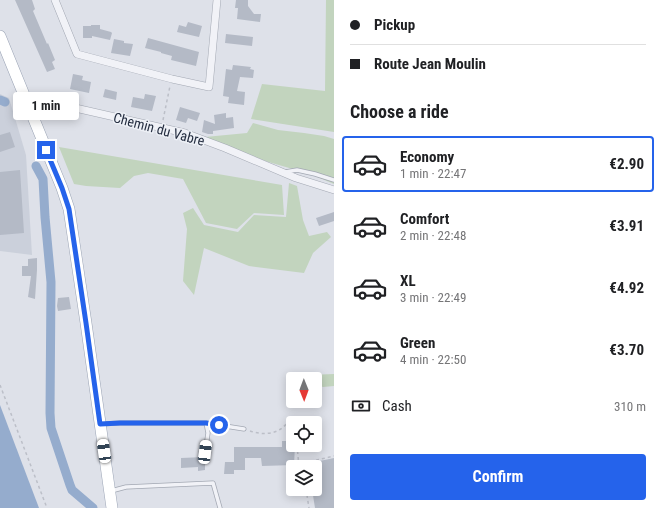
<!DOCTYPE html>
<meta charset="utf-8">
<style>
:root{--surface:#fff;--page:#f2f2f2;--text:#202124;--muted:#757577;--line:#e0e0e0;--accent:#2563eb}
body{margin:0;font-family:"Roboto Condensed",sans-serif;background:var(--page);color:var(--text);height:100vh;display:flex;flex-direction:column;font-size:15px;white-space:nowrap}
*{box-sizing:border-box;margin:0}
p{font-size:13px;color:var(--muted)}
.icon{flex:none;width:22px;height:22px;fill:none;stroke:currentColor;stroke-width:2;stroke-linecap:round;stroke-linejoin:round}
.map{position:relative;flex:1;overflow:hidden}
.panel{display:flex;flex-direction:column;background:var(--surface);width:328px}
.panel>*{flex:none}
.hud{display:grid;align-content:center;height:88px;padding:0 16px;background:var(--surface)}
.needle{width:26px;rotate:179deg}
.fabs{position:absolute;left:286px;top:372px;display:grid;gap:8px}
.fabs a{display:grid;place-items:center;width:36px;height:36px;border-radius:4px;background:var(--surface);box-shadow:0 2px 10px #0003;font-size:20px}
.end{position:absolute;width:18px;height:18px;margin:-9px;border:5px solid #2563eb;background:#fff;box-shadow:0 0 0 2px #fff}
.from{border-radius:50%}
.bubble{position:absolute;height:28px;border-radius:4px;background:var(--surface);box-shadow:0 2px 10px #0003;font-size:13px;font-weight:700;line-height:28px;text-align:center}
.car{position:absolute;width:12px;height:24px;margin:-12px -6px;border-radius:5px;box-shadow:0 0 3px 1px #0007;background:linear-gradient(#fff 24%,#345 0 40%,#fff 0 76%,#345 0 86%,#fff 0)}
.hud b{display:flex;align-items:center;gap:14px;height:38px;font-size:15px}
.hud b+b{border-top:1px solid var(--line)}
.hud i{width:10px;height:10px;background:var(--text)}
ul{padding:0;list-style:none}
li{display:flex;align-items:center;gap:12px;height:56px;margin:0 8px 6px;padding:0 8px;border:2px solid transparent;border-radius:4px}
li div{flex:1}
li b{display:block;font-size:15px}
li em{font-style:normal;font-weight:700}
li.selected{border-color:var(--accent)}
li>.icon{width:36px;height:36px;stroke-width:1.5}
h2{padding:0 16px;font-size:18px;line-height:48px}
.pay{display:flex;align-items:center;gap:10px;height:44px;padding:0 16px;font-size:15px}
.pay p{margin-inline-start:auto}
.primary-button{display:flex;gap:8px;margin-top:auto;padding:8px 16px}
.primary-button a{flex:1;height:46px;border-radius:4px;background:var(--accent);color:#fff;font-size:16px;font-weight:700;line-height:46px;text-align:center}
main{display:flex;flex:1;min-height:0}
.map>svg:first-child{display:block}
</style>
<main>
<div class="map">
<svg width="334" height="508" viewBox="0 0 334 508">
<rect width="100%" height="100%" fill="#dee1e9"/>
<!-- built -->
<path fill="#cbd0db" d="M0,94L9,98L26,155L32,255L0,251Z"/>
<!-- green -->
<path fill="#c2d4be" d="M326,0H334V132L251,119L262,84L325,91Z
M253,123L278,130L304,133L324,136L334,139V184L310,174L265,161L205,137L247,133Z
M59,147L282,185L284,215L254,213L237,229L206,223L183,179L148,173L134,176L120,188L86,186L74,184Z
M289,183L297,186L303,220L309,236L327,232L331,237L313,253L304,273L249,266L204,248L194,295L183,281L187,229L183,213L193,208L204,225L238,232L254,215L286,217Z
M334,374V386L323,387L315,384V379H309L308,375Z"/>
<!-- water -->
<path fill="#95accd" d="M0,405L39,508H0Z"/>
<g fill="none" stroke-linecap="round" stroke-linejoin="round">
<!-- canal -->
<path stroke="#95accd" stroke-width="9" d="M0,100L5,102
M36,166L43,179L45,217L51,282L50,413L51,428L70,485L72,490L93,508"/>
</g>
<!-- building -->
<path fill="#b4bac6" d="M15,0H32L35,9L33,11L47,44L48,43L55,60L52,62L55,69L47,72Z
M236,0H248V6L254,14H261L260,22L237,19L238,8H235Z
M188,22L202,26L199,37L177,32L179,25L186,27Z
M91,25H100V29L111,32L112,33L110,40L92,36V38H83V26H91Z
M226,34L253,37L252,46L225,43Z
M148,38L199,52L196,66L171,60L172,56L161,53V52L145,48Z
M114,39L124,41V43L133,44L130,56L111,53Z
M233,65L251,67L250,69L254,70L253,78L240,77L237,91L245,92L244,105L228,103L229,97L223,96L226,69L232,70Z
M73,74L83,76L82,80L91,82L89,93L70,89Z
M105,89L117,92L116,100L103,97Z
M145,94L156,96L152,111L131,107L133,97L144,99Z
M180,107L200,113L197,121L188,118L186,123L176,120Z
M226,113V118L233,117L234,128L213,131V134H208L202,132L204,120L215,124L214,115Z
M10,132L15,147L0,152V135Z
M20,170L24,233L0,235V172Z
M334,212V221L319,226L316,218Z
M37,258V270L35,299L28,297L31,276H22V266H28V259Z
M69,297L71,309L58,311L57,306L58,298Z
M282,441H293V445H295L294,465L262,466L261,458H245V470H234V474H224L225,462H234V447H282Z
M205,457V470L198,471V467L181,468V458Z
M334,458V508H315L312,489H315V462Z"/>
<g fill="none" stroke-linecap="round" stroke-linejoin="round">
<defs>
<path id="lane" d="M285,172L297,170L315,174L334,180
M102,424L120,423H206L244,429
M205,453L208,433L206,423
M111,491L126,487L213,483L220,508"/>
<path id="street" d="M55,0L77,54L172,79L209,87L217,0
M25,98L49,102L185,133L225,148L296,178L334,190"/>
<path id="primary" d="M0,36L62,188L69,209L86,323L112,508"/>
</defs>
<!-- lane casing -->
<use href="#lane" stroke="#a3a8b3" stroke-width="5"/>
<!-- street casing -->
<use href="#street" stroke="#a3a8b3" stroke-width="8"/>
<!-- primary casing -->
<use href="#primary" stroke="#9ca5b6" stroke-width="12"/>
<!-- path -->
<path stroke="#bcbfc8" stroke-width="1.5" stroke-dasharray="3 3" stroke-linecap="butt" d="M163,120L170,86
M0,385L47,508
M250,431C259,434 270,435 279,430C283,428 286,424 290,421L293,423
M297,445L299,467
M300,467L304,463L334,456
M306,489L309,508"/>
<!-- lane -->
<use href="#lane" stroke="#f1f2f7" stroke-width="3.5"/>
<!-- street -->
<use href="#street" stroke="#f1f2f7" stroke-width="7"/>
<!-- primary -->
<use href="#primary" stroke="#fff" stroke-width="11"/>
</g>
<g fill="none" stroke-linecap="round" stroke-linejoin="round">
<!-- route -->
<path stroke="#2563eb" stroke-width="5" d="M46,150L62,188L69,209L86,323L100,424L120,423H206L219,425"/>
</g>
<g text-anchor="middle" stroke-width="3" stroke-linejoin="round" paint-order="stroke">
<!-- street labels -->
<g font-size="14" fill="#252e41" stroke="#edf0f6">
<text transform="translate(159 129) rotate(15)" y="5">Chemin du Vabre</text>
</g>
</g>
</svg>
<div class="fabs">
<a><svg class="needle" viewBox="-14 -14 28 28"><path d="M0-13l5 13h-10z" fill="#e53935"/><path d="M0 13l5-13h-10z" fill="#757577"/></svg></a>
<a><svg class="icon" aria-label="locate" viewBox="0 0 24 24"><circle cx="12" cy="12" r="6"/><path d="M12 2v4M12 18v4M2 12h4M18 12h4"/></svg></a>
<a><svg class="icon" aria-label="layers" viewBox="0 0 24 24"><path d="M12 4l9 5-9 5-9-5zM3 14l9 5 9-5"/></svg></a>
</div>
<i class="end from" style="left:219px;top:425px"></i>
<i class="end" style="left:46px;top:150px"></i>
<div class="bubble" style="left:13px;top:92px;width:66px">1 min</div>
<i class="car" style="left:104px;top:451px;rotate:352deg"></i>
<i class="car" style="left:205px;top:452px;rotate:7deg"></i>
</div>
<section class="panel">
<div class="hud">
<b><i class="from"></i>Pickup</b>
<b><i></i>Route Jean Moulin</b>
</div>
<h2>Choose a ride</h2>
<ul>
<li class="selected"><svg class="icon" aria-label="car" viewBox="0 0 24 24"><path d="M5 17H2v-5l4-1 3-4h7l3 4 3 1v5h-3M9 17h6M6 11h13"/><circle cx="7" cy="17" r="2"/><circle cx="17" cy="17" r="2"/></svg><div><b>Economy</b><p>1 min · 22:47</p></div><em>€2.90</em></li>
<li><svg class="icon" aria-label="car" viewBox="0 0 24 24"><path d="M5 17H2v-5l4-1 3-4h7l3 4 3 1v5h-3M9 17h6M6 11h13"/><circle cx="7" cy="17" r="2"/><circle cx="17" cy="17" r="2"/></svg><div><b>Comfort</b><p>2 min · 22:48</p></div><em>€3.91</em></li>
<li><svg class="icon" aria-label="car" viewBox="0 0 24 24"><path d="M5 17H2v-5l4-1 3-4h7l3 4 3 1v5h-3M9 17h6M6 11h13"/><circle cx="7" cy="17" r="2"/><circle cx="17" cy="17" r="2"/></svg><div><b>XL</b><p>3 min · 22:49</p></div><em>€4.92</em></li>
<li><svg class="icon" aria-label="car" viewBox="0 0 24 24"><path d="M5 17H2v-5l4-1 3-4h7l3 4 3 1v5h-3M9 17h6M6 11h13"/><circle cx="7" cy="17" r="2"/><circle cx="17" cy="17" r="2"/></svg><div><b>Green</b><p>4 min · 22:50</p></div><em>€3.70</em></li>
</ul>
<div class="pay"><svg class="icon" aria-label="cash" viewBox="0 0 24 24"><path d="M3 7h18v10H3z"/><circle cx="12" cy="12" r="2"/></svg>Cash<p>310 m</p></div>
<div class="primary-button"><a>Confirm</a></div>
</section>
</main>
